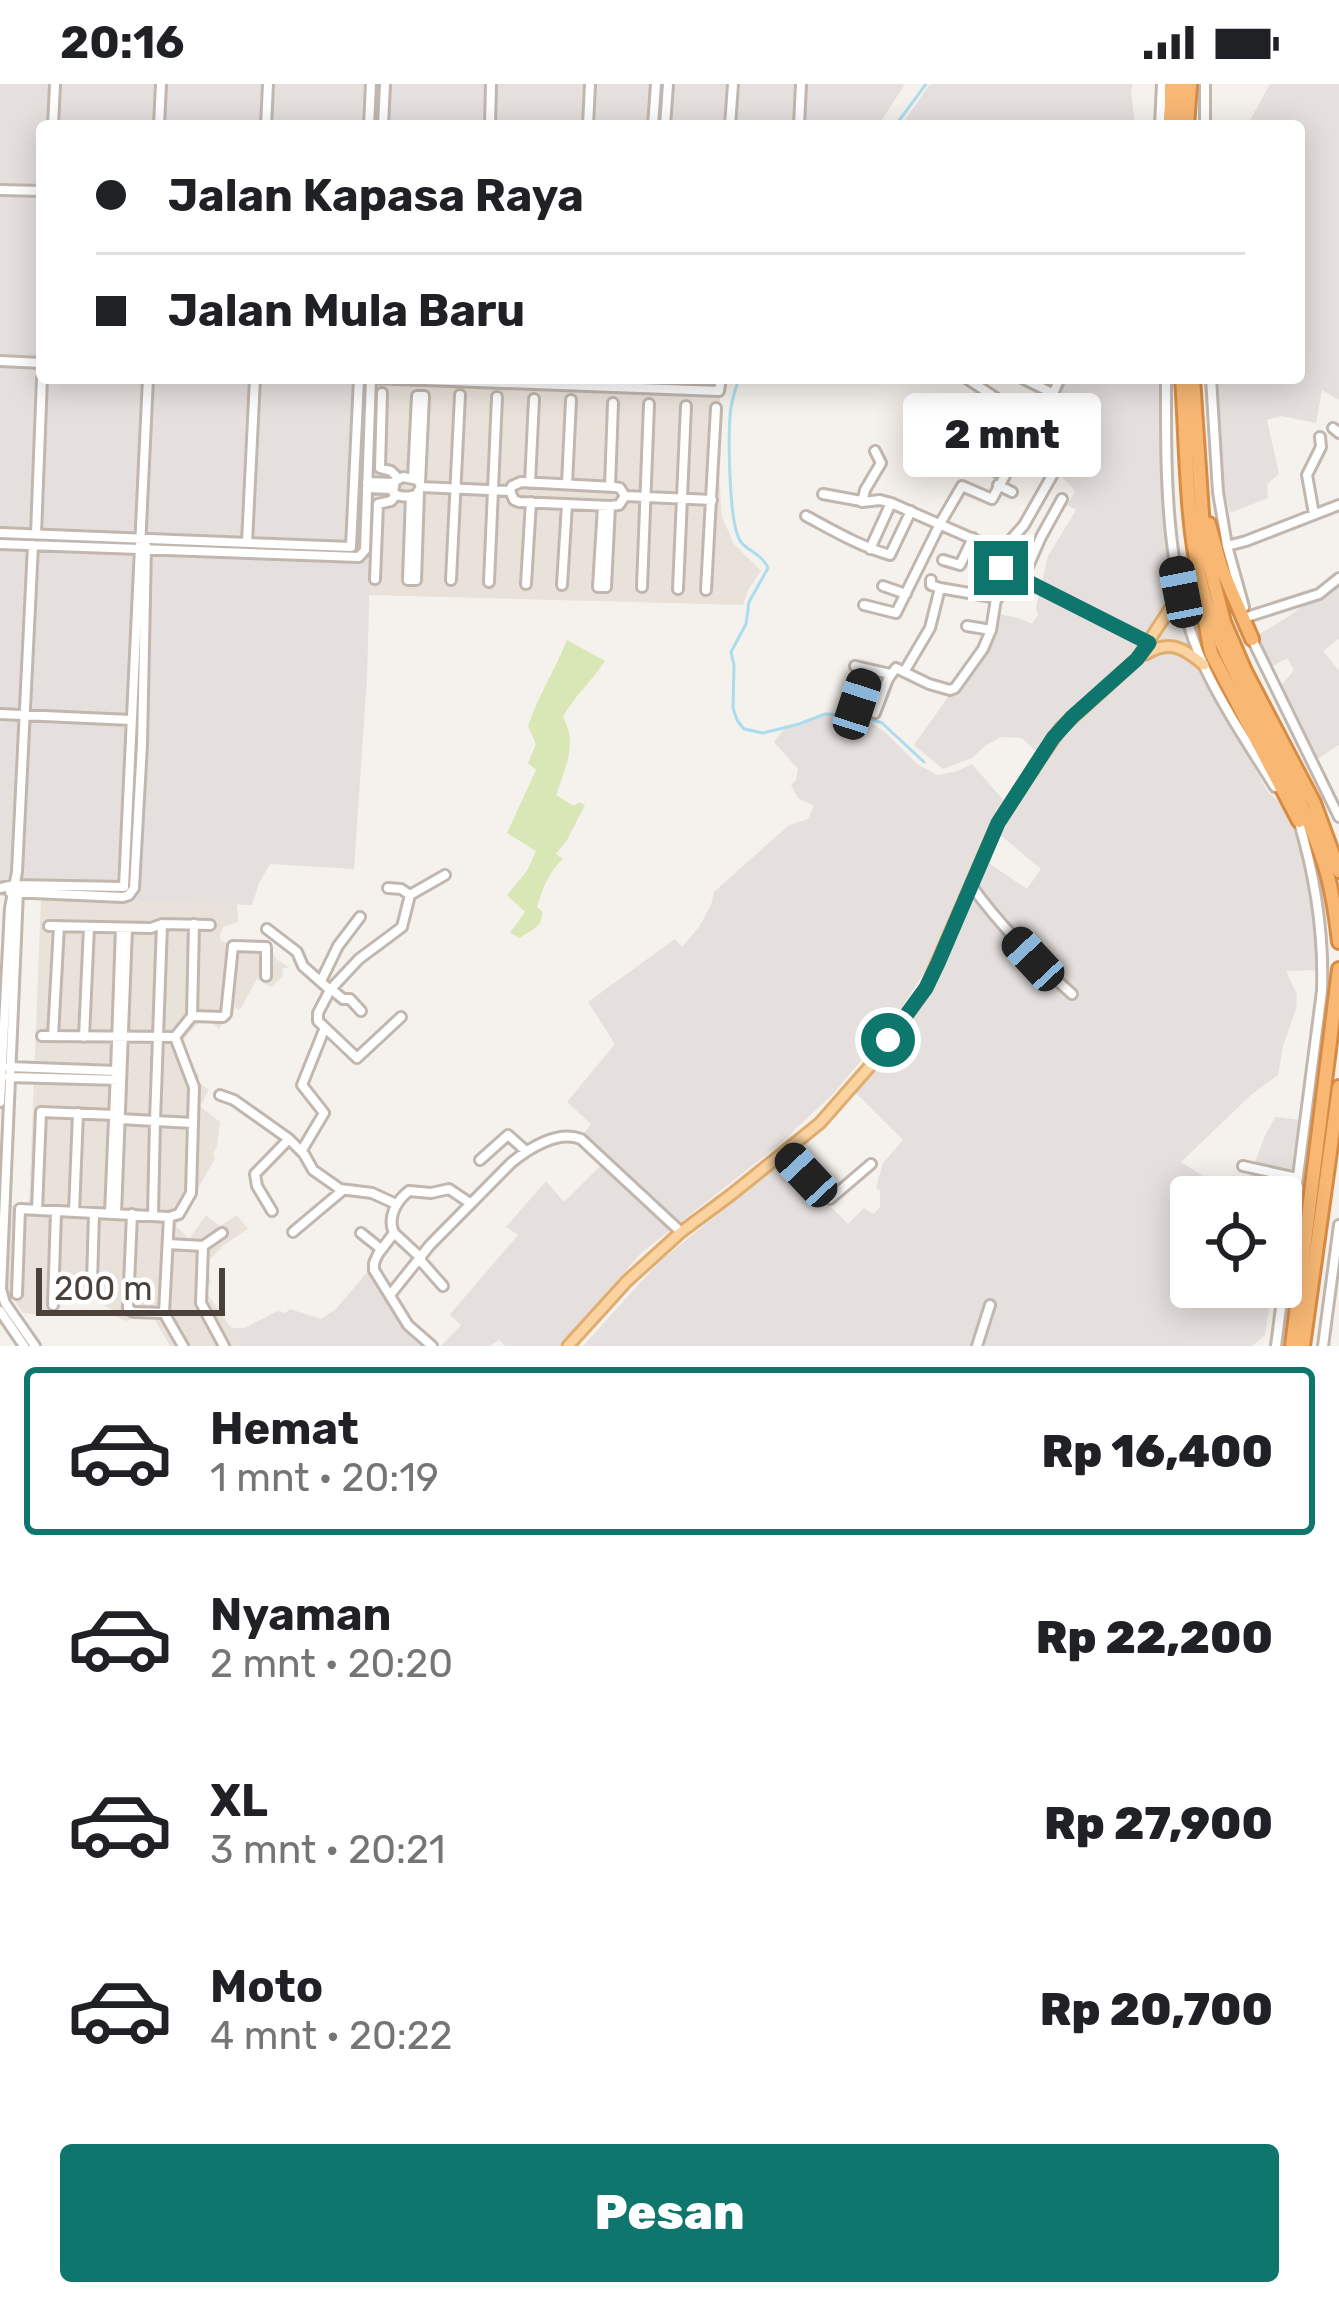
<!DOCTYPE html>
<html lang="id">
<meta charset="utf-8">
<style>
:root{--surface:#fff;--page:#f6f6f6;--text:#202124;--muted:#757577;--line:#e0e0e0;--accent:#0f766e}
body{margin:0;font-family:Rubik,sans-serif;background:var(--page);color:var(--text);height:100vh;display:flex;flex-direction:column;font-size:45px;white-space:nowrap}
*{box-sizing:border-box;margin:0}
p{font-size:39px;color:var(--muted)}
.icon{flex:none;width:66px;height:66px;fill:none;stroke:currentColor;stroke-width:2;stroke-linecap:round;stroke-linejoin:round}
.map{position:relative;height:1262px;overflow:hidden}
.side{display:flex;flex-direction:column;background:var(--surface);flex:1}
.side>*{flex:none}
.top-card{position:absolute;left:36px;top:36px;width:1269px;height:264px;border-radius:12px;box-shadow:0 6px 30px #0003;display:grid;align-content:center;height:264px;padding:0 60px;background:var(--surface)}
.controls{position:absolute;left:1170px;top:1092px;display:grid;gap:24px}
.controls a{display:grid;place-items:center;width:132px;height:132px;border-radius:12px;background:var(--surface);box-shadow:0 6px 30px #0003;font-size:60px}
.scale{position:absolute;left:36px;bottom:30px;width:189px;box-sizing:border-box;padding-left:12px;border:6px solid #4a413a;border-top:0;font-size:33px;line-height:42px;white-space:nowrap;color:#4a413a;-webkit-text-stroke:9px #fff;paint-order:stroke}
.end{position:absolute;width:54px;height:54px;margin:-27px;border:15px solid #0f766e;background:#fff;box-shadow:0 0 0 6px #fff}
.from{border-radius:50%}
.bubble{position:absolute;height:84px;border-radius:12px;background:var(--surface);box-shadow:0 6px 30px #0003;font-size:39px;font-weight:800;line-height:84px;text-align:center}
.car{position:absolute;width:36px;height:72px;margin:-36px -18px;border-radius:15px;box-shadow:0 0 9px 3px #0007;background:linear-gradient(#222 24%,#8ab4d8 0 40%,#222 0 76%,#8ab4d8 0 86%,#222 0)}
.top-card b{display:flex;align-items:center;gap:42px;height:114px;font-size:45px}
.top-card b+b{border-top:3px solid var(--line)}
.top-card i{width:30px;height:30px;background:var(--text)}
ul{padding:21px 0 0;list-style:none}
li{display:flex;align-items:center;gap:36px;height:168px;margin:0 24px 18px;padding:0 36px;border:6px solid transparent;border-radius:12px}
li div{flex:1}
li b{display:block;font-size:45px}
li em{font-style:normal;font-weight:800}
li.selected{border-color:var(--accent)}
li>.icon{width:108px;height:108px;stroke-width:1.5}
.action{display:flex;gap:24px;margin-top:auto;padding:24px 60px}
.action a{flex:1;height:138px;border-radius:12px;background:var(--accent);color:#fff;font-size:48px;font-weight:800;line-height:138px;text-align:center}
.status{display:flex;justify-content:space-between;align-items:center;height:84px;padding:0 60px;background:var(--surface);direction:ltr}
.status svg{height:33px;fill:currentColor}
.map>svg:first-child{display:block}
</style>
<div class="status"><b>20:16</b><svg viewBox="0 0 49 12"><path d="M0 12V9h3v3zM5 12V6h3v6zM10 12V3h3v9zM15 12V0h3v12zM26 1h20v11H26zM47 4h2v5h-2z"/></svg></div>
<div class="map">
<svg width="1339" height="1262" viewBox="0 0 1339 1262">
<rect width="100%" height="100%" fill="#f5f1ec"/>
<!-- residential -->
<path fill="#e9e2da" d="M374,299L720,315L718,374L722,433L734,460L761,487L748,506L743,521L367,511Z
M41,814L237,820L238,838L223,843L220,851L221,857L227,859L234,856L254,855L269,861L276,875L289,883L282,885L283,892L271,903L257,895L240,926L232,922L219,945L208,935H202L181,958L189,973V979L199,991L198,997L209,1006L200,1022L220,1038L217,1062L213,1070L215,1075L176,1142L189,1155L206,1131L220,1142L237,1131L248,1145L224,1161L206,1179L211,1198L205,1207L242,1259L238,1262H170L153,1233L135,1232L127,1237L117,1233L113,1226L91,1215L88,1205L71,1203L62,1206L61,1222L51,1232L23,1229L7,1206L10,1121H29Z"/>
<!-- industrial -->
<path fill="#e5e0dd" d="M0,0H905L878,42H42V294H727L720,315L375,300L367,594L354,785L270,780L259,799L252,821L0,812Z
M930,0H1133L1131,6L1135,42H901Z
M1270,0H1339V316L1322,306L1316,339L1281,332L1267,336L1279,390L1267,400L1268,414L1230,429L1219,386L1216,294H1299V42H1247Z
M1065,294H1161L1162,409L1170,495L1196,579L1268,708L1282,721L1294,742L1304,764L1317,839L1318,886L1286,887L1297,910L1296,925L1283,962L1278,991L1252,1010L1181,1078L1206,1094V1101L1226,1113H1191V1203H1246L1247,1216L1270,1218L1265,1251L1252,1262H583L658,1179L784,1076L848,1140L864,1124L874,1130L880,1123V1106L876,1104L883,1079L903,1056L855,1008L880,978L920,921L959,848L971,810L987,778L1027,805L1041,785L999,750L1043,674L1022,654L1001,653L986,661L972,674L943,685L914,661L983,564L998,530L1019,534L1032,540L1038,531L1036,523L1048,472L1076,426L1067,421L1075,407L1052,382L1064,364L1060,305Z
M1339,494V555L1323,567L1339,587V661L1316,676L1279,604L1294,586L1287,574L1270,584L1256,552L1288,533Z
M825,630L850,632L868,637L884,647L917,680L937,691L955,688L972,680L1005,718L988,747L926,886L887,946L832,1011L775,1064L641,1169L561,1262H505L499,1256L490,1262H441L461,1241L450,1231L451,1229L518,1151L506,1143L546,1097L564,1118L607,1075L582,1052L591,1040L567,1018L615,960L588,918L675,855L682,863L699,843L711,821L714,808L789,741L808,735L814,722L798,714L791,701L796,696L798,685L774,658L786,643Z
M1275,1033L1301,1036L1281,1159V1113H1242L1264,1054Z
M368,1187L401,1238L422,1259V1262H238L241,1258L230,1244H245L277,1227L285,1229L290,1225L321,1235L336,1225Z"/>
<!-- green -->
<path fill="#d9e7b7" d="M567,556L605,577C592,597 574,612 563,633C578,659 565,685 556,711L574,722L579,718L585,721L567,756L556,770L563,775C549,787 542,806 537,823L542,827C543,844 532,845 520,854L510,849L525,828L507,811L527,787L536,767L507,749L536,686L528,679L536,660L528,642C538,612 555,586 567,556Z"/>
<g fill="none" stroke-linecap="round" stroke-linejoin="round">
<!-- stream -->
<path stroke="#acddee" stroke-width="3" d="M895,42L926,0
M739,294C736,303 733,313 731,323C728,345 728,441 741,458C750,469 761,469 768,484L749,518L746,540L731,568L734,581L733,624L737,636L744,645L763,649L799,640L825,630L862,632L882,639L924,678
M0,455L130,460"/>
<defs>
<path id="minor" d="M1205,0V42
M53,42L55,0
M159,42L161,0
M266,42L268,0
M369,42L371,0
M383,42L385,0
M490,42L491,0
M588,42L590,0
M653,42L656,0
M665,42L668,0
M730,42L733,0
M799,42L801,0
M1160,42L1162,0
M0,106L42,107
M0,277L42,279
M371,294L719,307L721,294
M966,294L1002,318L1042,335
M1022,294L1052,309
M1166,294C1166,389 1164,496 1205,584C1225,626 1251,664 1275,703
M1211,294L1218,408L1227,462L1244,523
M382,309L380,384L391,387L398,394
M1333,344L1339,349
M875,367L881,379L865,406L862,418L880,416L891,419L1005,469
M973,376L1003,391
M413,394L417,312H424L420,399
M367,398L394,399
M530,399L534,315
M567,400L571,316
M998,401L1012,408
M610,402L613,319
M421,403L416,411C409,413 398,414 393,408L395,397L403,393L418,396L421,403L510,407L512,402L521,398L615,403L620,404L625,412L619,421L610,422L519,418L514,416L510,407
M367,404L393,405
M823,410L861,417
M411,412L408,496H416L419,408
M625,412L712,416
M603,422L598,503H606L610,422
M1314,430L1307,391L1321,363L1320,353
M806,432C834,447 859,462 890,471L911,427
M0,449L351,463L359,294
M36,450L42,294
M247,459L255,294
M0,460L359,473L365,466L371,294
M1227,462L1246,457L1339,421
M870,465L891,419
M943,476L960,481L973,454
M1001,484L1149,559
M1023,494L1041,453L1062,415
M375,495L378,420L391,417L396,411
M451,496L460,311
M931,496V501L940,504
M489,498L497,313
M526,500L531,418
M562,501L567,420
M883,502L906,510
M642,503L649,320
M940,504L998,514
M678,505L686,322
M706,506L716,324
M864,521L896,529L941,438L962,402L992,415L1011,381L1031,330
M1247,533L1319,510L1339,494
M967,542L991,546
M1252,555L1339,733
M855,582L890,590
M904,588L930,544L940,504
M857,620L869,586
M875,629L888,595L896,584L929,600L950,606L955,604L983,565L991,546L1001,484L1009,458L1024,441L1053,390L1045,379L1054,355L1046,347L1042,335L1060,294
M0,630L131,636
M971,801C1000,842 1034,876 1072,910
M0,804L14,801L124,803L148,294
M388,804L401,805L410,811
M18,807L1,1205L5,1219L35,1262
M10,808L123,813L129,811L134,804L142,660L146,462
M49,842L151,844L162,840L210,841
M267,845L297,868L303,882L330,906
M321,897L338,862L360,833
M331,905L343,915H350L361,927
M192,932L223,933L226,930L233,862L266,863V892
M401,933L357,974L318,937V929L330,906L359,875L402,843L410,811L445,791
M42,952L175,953L192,932L194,840
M53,952L59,842
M84,953L89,843
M9,983L116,987L121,844
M9,993L120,996
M220,1011L234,1016L289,1055L304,1070L313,1086L340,1105L372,1109L396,1120
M0,1018L10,824L17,788L33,461
M120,1035L155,1037L162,840
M302,1066L324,1029L302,1001L324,946
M785,1067L830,1115L871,1080
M480,1076L508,1051L526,1067
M1243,1082L1297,1094
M37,1126L41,1028L115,1031
M272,1127L257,1102L255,1090L289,1055
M74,1128L78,1029
M110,1130L116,987L121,988
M116,1130L127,844
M132,1130L128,1224L133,1228L164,1229
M153,1131L155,1037L193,1039L194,1003L175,953
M169,1133L164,1229L183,1262
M293,1148L343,1106
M361,1149L381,1165
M394,1149L421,1174
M168,1160L203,1162L222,1149
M203,1162L201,1219L224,1262
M420,1176L443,1202
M92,1199L94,1129
M17,1210L20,1125L169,1133L179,1130L191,1109L193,1039
M390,1211L430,1161L511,1079C529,1064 558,1046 581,1055L681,1148
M53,1221L56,1127
M0,1227L24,1262
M432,1262L408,1241L374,1186V1179L378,1170L394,1149C387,1134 396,1117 409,1107L431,1109L449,1105L470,1119
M977,1262L990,1221
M1276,1262L1322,907C1324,848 1315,791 1298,735
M1323,1262L1339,1141"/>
<path id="major" d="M1146,570C1169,555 1184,564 1204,581
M568,1262L627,1197L681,1148L732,1110L820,1039L871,981L926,904L998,739L1037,679L1061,644L1137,575L1181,508"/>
<path id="highway" d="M1171,0V35
M1178,42L1181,0
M1187,42L1190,0
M1182,294C1188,375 1184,465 1214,541C1246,622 1296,694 1323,776C1332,802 1336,831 1339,858
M1193,294L1204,460L1224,538L1245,587L1314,719L1339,787
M1209,440L1221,483L1252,555
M1203,526L1211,569L1299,737
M1292,1262L1339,885
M1303,1262L1339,1003"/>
</defs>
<!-- minor casing -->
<use href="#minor" stroke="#c1b7af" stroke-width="14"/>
<!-- major casing -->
<use href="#major" stroke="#e0ad6f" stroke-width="15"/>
<!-- highway casing -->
<use href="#highway" stroke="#d88b43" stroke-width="18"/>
<!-- minor -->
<use href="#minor" stroke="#fff" stroke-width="8"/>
<!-- major -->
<use href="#major" stroke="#fad3a0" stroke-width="9"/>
<!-- highway -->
<use href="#highway" stroke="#f8b874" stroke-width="12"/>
</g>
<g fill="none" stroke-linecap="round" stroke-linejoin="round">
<!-- route -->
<path stroke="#0f766e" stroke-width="15" d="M888,956L926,904L938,879L998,739L1053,654L1072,633L1137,575L1149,559L1001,484"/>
</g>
</svg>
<div class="controls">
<a><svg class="icon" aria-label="locate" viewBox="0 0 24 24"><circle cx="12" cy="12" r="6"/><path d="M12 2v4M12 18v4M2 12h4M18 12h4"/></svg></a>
</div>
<div class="scale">200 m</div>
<i class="end from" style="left:888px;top:956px"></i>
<i class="end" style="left:1001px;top:484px"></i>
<div class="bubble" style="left:903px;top:309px;width:198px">2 mnt</div>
<i class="car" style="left:1181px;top:508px;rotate:349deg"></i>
<i class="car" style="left:857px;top:620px;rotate:18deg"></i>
<i class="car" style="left:1033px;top:875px;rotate:317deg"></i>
<i class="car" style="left:806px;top:1091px;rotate:317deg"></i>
<div class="top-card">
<b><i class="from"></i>Jalan Kapasa Raya</b>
<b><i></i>Jalan Mula Baru</b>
</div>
</div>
<section class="side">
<ul>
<li class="selected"><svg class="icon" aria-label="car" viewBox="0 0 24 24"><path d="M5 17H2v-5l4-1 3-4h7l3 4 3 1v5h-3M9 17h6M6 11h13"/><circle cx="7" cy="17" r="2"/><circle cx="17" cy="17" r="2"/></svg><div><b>Hemat</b><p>1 mnt · 20:19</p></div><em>Rp 16,400</em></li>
<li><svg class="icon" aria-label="car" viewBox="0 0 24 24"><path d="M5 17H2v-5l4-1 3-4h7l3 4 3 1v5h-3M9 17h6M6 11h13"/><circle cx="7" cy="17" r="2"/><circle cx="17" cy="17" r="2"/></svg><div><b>Nyaman</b><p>2 mnt · 20:20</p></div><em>Rp 22,200</em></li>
<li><svg class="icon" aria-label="car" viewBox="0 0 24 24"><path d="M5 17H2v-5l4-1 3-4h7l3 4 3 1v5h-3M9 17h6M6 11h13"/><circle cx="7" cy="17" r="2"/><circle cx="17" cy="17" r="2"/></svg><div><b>XL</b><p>3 mnt · 20:21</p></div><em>Rp 27,900</em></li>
<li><svg class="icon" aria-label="car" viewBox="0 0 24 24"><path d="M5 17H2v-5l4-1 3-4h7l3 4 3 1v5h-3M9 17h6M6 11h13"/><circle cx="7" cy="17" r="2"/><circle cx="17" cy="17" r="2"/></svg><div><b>Moto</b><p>4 mnt · 20:22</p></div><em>Rp 20,700</em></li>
</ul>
<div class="action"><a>Pesan</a></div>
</section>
